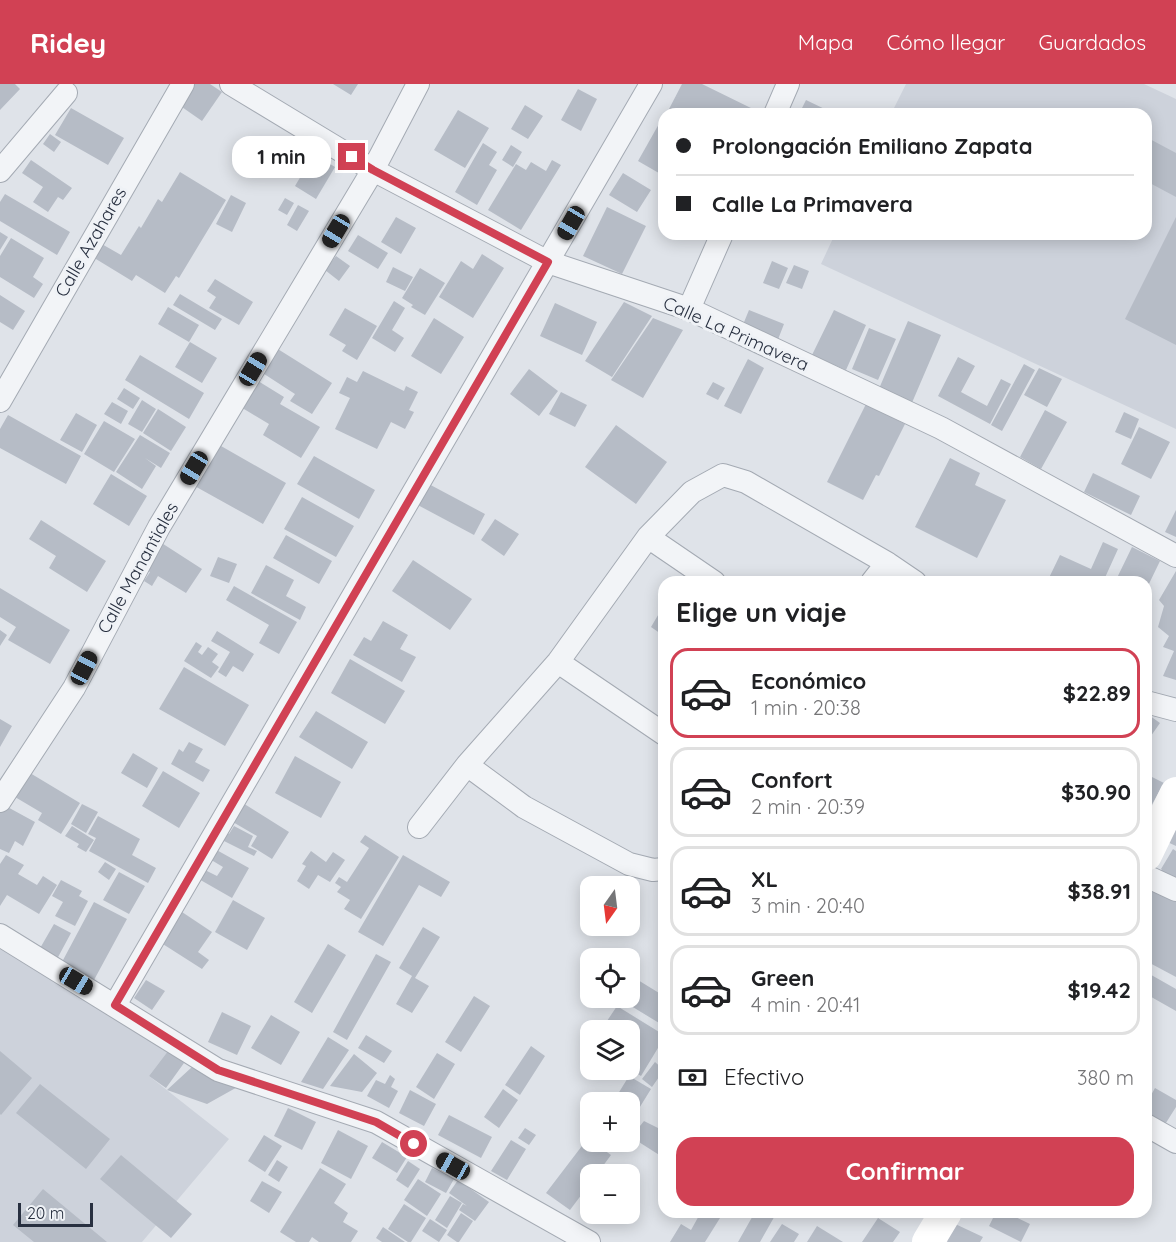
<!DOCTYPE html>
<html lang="es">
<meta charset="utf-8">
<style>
:root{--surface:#fff;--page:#f2f2f2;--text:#202124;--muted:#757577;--line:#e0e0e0;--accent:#d14154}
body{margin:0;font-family:Quicksand,sans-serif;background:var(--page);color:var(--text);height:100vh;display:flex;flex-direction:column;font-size:22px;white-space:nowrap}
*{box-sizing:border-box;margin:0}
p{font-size:20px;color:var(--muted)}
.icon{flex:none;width:33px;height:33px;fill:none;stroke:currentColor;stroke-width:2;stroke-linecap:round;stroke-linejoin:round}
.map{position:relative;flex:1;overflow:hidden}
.panel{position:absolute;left:658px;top:492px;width:494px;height:642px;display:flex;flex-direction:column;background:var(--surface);border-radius:18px;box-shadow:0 3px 15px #0003}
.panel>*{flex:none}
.guide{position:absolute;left:658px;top:24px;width:494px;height:132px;border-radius:18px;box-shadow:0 3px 15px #0003;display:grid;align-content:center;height:132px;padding:0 18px;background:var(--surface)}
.needle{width:39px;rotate:194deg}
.tools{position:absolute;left:580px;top:792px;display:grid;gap:12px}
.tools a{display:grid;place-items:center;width:60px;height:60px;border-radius:12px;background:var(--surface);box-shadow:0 3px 15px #0003;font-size:30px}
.scale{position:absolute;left:18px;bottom:15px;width:75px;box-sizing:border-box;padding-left:6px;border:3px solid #283040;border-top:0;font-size:16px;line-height:21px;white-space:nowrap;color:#283040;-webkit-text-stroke:4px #eff2f6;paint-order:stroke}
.end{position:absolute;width:27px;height:27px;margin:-14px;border:8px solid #d14154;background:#fff;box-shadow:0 0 0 3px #fff}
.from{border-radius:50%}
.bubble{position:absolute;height:42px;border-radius:18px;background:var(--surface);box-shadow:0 3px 15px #0003;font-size:20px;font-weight:800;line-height:42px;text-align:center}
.car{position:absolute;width:18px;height:36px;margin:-18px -9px;border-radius:8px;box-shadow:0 0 4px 2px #0007;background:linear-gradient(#222 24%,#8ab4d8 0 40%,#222 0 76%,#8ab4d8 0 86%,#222 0)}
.guide b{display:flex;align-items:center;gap:21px;height:57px;font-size:22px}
.guide b+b{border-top:2px solid var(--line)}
.guide i{width:15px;height:15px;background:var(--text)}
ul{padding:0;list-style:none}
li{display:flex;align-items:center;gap:18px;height:90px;margin:0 12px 9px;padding:0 6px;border:3px solid var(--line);border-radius:18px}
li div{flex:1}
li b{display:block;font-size:22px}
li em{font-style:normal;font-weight:800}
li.current{border-color:var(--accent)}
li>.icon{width:54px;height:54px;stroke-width:1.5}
h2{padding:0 18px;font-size:27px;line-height:72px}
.pay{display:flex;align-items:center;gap:15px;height:66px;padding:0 18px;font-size:22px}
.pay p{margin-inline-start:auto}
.button{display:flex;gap:12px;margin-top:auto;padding:12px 18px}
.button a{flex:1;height:69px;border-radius:18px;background:var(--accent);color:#fff;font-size:24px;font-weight:800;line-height:69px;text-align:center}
header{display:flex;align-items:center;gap:36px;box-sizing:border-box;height:84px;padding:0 30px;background:var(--accent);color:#fff}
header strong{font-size:28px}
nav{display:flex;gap:33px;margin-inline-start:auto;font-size:21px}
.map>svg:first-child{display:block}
</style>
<header>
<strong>Ridey</strong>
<nav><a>Mapa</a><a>Cómo llegar</a><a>Guardados</a></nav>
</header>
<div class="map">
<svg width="1176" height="1158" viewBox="0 0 1176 1158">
<rect width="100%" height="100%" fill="#dfe3e9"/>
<!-- built -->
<path fill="#cdd2db" d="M906,0H1144L1176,15V345L821,180L835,150H1146V30H891Z
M0,849L168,967L149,992L229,1055L142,1158H0Z"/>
<!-- building -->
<path fill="#b6bcc6" d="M0,0H15L20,5L0,26Z
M194,0H210L222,8L202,37L179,21Z
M333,0H358L351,11Z
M682,0H702L755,26L753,30H679L669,25Z
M578,5L597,15L581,47L561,36Z
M806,16L835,30H799Z
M525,21L543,32L528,55L511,45Z
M71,24L124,54L108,81L55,51Z
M458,26L489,44L465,84L434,66Z
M664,31V92L638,77Z
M50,50L61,58L54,68L43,60Z
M1146,53L1176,69V113L1146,97Z
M483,59L497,68L489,81L497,86L477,121L455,108Z
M511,61L522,68L513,83L502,76Z
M314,70L335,83L316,115L295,102Z
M31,76L72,104L63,116L58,113L48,128L33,118L43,103L22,89Z
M552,76L561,81L521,146L488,126L516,80L526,86L531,78L546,87Z
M180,88L226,116L179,194L176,192L165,209L136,191L132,197L91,172L100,159L121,171L139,142L141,144L158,115L162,118Z
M623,89L651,106L637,128L609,111Z
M5,110L70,148L57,171L0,137V118Z
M231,111L246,119L232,148L216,140Z
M285,114L294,119L287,131L278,126Z
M298,121L309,127L297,147L287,141Z
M607,123L646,142L622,190L583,172Z
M396,133L416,144L401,170L381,158Z
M1176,133V261L1125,235Z
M0,148L8,153L0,166Z
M358,151L388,169L378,185L348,167Z
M11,154L44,174L33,193L43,200L34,214L0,193V172Z
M482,170L504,184L473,234L439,213L461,177L473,185Z
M336,172L350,182L339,197L325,186Z
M772,177L788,184L779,205L763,199Z
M794,181L809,187L802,205L786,199Z
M393,183L413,193L405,207L386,198Z
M420,184L445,199L425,231L411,223L413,221L402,214Z
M215,195L253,218L239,241L209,224L216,213L207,207Z
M180,210L222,235L215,246L173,221Z
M0,211L25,227L13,246L0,238Z
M394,217L405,224L392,246L404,254L395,268L372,254Z
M624,218L652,232L612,293L585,277Z
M555,219L597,238L582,271L540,252Z
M168,223L199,241L189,258L158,240Z
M345,224L377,242L357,276L342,267L346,261L329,251Z
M749,226L784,240L777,258L742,243Z
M834,226L866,241L846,286L812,271Z
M434,234L464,253L441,290L411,272Z
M653,234L683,246L643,314L611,296Z
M908,237L941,251L911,321L878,307Z
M869,244L896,255L878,296L852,285Z
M190,258L217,274L202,299L175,283Z
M273,262L332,299L312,330L290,317L295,310L258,286Z
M140,271L204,309L189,335L125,296Z
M958,273L975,282L961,308L987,322L1001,295L1011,300L990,340L938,312Z
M748,275L764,284L741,330L724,322Z
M1024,280L1035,286L1002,347L991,341Z
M1039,284L1062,295L1047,323L1024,311Z
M529,285L558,307L539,332L510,310Z
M363,287L404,307L406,302L418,308L409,326L414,328L405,345L391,338L377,365L335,345L350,314L339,309L347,293L357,298Z
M250,292L284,313L280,320L320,343L301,374L263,351L269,340L234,319Z
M713,298L725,304L718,316L706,310Z
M124,304L140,314L133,325L117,315Z
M561,308L587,321L575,343L549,330Z
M142,316L156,325L142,348L128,340Z
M112,318L128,327L121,340L104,330Z
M866,320L905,340L879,392L876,391L863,416L827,398Z
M158,325L186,343L171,367L143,349Z
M1045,326L1067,338L1041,385L1020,373Z
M1124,328L1139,335L1131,355L1115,348Z
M76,329L97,341L82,368L60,356Z
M8,331L81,372L66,400L0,364V345Z
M104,337L135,355L114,388L84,370Z
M616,341L667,378L636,420L585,383Z
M1139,343L1170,358L1151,395L1121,380Z
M140,351L170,369L161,384L145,374L156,382L142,405L116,388Z
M214,358L286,399L263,440L191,400Z
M314,372L375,406L359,435L297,400Z
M950,374L980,389L975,401L1006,416L977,474L915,443Z
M1093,389L1140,412L1131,431L1084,408Z
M111,390L147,412L129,442L93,420Z
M425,398L485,430L474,451L414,419Z
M302,413L354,442L336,473L284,445Z
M1176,426V453L1165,448Z
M495,435L519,450L504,472L481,456Z
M41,436L106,477L87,508L49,484L56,472L29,455Z
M286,451L332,477L319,500L273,474Z
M157,456L202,485L186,509L158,492L152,502L144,497L150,488L141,482Z
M1103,458L1118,465L1103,498H1047L1060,471L1091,485Z
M1132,463L1160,477L1146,506V498H1115Z
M218,473L237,480L229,499L210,492Z
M413,476L472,515L450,546L392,507Z
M266,481L294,496L286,512L306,523L300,536L251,509Z
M1176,487V596L1163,592L1174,567L1163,563L1169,552L1158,543L1164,522L1159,516Z
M234,502L297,538L279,570L259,559L269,541L226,516Z
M0,504L70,546L50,580L8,556L16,543L0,533Z
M664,521V552L651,543Z
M383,537L408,551L400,565L416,573L402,598L353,571L364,553L371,557Z
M0,546L7,551L0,562Z
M217,547L254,570L243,588L233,582L226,593L218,588L230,568L211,557Z
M196,558L202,562L198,568L202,571L208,563L218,570L212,578L219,583L211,594L184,577Z
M350,575L405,607L385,640L331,609Z
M184,583L249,621L225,662L159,625Z
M316,627L368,658L352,685L299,653Z
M1146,629L1160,639L1146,659Z
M0,635L12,642L0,663Z
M189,658L203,665L195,678L210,686L203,698L171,680L179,665L183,668Z
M133,669L158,684L147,704L121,689Z
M295,672L341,698L321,734L275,709Z
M163,687L200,709L179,744L142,722Z
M30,689L80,719L61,750L38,736L42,729L15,713Z
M1146,690L1164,699L1146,731Z
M238,716L289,748L272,775L251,762L257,752L226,734Z
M2,720L35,738L23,762L15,757L9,769L0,765V724Z
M82,720L98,728L86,749L71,740Z
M1176,731V762L1163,756Z
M98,732L140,755L132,771L156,784L148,799L89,767L96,754L88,750Z
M72,742L94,756L86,768L77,763L79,760L65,752Z
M234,742L253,752L248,763L257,767L254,772L218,754L222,747L229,750Z
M365,751L399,773L361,835L344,825L350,816L337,808L341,803L335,799L339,793L347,798L369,764L360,758Z
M213,764L249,784L232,814L197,794L203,785L217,792L223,783L208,774Z
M1173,765L1176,767V801L1159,792L1162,786L1161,785Z
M311,767L326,778L333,768L345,776L330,798L318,791L309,805L297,797L306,782L302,780Z
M6,771L24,781L18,790L37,801L43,792L57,801L39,830L7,811L0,822V780Z
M403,771L450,798L441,813L419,801L383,862L358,848Z
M105,778L116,785L109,796L98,788Z
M119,788L145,802L129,830L103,816Z
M61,796L82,807L79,812L88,817L75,842L55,832L63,818L52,812Z
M1149,802L1176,816V893L1146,877V808Z
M233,816L265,834L247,866L215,848Z
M94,818L127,835L94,896L62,878Z
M176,824L212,848L198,868L209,876L202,885L155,855Z
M54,840L71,849L57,875L39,866Z
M423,843L440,853L415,894L429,902L412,929L396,920L412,892L399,884Z
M328,860L346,871L312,929L294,918Z
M376,870L391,878L347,956L333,948Z
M1146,888L1176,905V927L1146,910Z
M633,893L664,912V942L618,914H630V898Z
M146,896L165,907L152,926L134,914Z
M474,912L490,922L461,968L445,958Z
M617,922L664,951V954L641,992L630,985V946H601Z
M222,928L251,942L237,971L208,958Z
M271,931L300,948L281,981L251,964Z
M366,951L392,967L384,979L358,964Z
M328,953L349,966L323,1005L301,998Z
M531,962L545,972L520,1011L505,1001Z
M0,967L32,994L1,1031L0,1030Z
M168,967L184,979L166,1004L149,992Z
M437,969L455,980L434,1015L416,1003Z
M354,970L377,989L362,1008L330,1002Z
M655,978L664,986L652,1003L642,995Z
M192,983L241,1001L207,1020L167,1006Z
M390,991L395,995L391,1003L398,1007L389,1024L367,1012L376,996L385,1000Z
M629,992L651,1005L630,1039V1018H613Z
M40,1000L110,1055L86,1085L16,1029Z
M1155,1004L1176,1016V1023L1164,1042L1146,1030V1020Z
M503,1005L518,1016L499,1044L484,1033Z
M410,1006L436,1020L424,1042L399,1029Z
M288,1024L316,1038L302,1066L274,1052Z
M449,1031L492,1053L481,1074L438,1051Z
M644,1037L664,1047V1074L631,1053Z
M525,1044L536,1051L529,1061L518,1054Z
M338,1046L368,1062L351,1095L321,1079Z
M264,1051L282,1062L265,1088L248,1077Z
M588,1054L591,1058H593L611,1071L597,1090H591V1098L570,1126L546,1109Z
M511,1056L526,1065L507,1096L491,1087Z
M382,1058L407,1073L397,1089L372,1074Z
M121,1071L192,1130L171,1154L100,1095Z
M277,1076L288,1083L279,1098L268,1091Z
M408,1077L420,1085L408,1104L396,1096Z
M320,1084L346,1100L334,1119L348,1129L343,1138L358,1147L351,1158H319L312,1153L309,1158H296L280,1148Z
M432,1084L454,1095L446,1109L425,1098Z
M418,1095L441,1110L427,1132L404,1116Z
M458,1096L489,1118L475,1137L459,1126L463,1120L467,1122L449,1109Z
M262,1097L282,1108L269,1129L250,1117Z
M43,1105L107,1158H34L13,1141Z
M450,1112L462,1119L447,1144L435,1136Z
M404,1120L426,1134L411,1158H408L388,1145Z
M701,1128H709L720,1134L705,1158H670L681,1140L691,1146Z
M755,1128H777L760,1158H738Z
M996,1128H1005L1030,1140L1021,1158L989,1142Z
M461,1129L473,1137L459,1158H457L447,1151Z
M878,1134L900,1148L893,1158H862Z
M430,1135L447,1146L439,1158L422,1147Z
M951,1138L983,1153L980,1158H948L942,1155Z
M782,1140L799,1150L794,1158H770Z
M817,1142L843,1158H807Z
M383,1143L405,1158H382L376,1154Z"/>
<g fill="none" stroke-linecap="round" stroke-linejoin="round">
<defs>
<path id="minor" d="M231,0L373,86L548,178L689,225L941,344L1176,472
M775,30L788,0
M0,87L66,9
M689,225L722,150
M0,317L183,0
M648,453L714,498
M872,498L887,479
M558,578L664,650
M1146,618L1176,626
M467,681L524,723L629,780L653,786L664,785
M0,717L74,604L159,443L373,86L418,0
M419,743L467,681L558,578L648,453L692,408L723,391L746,398L887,479L915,498
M1146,792L1176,806
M0,851L218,986L376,1038L589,1158
M115,921L651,0
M1146,1041L1176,1058"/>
</defs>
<!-- minor casing -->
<use href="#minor" stroke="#a4aab3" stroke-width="24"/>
<!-- minor -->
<use href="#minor" stroke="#f2f4f7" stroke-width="22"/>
<!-- secondary -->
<path stroke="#fff" stroke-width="32" d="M1146,771L1176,709
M928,1158L946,1128"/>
</g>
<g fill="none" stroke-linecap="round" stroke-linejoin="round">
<!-- route -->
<path stroke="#d14154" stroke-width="8" d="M352,73L373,86L548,178L115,921L218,986L376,1038L414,1060"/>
</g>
<g text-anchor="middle" stroke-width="6" stroke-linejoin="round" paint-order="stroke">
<!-- street labels -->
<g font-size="18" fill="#283040" stroke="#eff2f6">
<text transform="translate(91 158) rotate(-60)" y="6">Calle Azahares</text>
<text transform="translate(736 250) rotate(24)" y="6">Calle La Primavera</text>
<text transform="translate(138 484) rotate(-61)" y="6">Calle Manantiales</text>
</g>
</g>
</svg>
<div class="tools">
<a><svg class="needle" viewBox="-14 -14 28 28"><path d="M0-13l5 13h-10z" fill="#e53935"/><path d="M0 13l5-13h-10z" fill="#757577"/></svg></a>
<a><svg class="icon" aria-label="locate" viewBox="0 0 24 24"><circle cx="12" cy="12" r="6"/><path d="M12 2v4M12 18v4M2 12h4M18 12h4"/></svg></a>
<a><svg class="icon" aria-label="layers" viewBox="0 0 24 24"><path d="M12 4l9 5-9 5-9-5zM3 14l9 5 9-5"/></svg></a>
<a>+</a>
<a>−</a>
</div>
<div class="scale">20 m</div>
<i class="end from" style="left:414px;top:1060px"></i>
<i class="end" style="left:352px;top:73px"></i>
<div class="bubble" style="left:232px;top:52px;width:99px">1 min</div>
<i class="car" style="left:571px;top:139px;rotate:210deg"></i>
<i class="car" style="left:336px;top:147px;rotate:211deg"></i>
<i class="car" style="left:253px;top:285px;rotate:31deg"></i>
<i class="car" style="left:194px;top:384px;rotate:211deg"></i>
<i class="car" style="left:84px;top:584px;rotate:28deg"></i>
<i class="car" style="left:76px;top:897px;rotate:121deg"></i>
<i class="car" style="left:453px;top:1082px;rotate:299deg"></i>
<div class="guide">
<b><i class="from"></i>Prolongación Emiliano Zapata</b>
<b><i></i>Calle La Primavera</b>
</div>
<section class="panel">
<h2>Elige un viaje</h2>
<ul>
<li class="current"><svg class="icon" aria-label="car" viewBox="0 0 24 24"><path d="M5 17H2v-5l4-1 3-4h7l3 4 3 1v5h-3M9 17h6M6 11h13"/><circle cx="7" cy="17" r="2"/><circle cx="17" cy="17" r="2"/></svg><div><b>Económico</b><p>1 min · 20:38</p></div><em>$22.89</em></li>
<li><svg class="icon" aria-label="car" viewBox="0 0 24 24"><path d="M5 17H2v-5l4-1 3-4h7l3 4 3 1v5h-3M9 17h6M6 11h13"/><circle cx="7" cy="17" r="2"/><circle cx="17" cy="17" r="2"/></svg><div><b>Confort</b><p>2 min · 20:39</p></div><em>$30.90</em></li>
<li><svg class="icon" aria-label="car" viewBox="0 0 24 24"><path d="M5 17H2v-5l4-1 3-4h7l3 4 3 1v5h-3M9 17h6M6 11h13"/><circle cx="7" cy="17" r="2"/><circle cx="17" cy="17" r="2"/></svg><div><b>XL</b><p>3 min · 20:40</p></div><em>$38.91</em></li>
<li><svg class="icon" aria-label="car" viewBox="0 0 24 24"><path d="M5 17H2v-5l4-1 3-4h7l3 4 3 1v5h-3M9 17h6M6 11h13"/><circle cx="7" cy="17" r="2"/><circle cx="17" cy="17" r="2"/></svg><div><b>Green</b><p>4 min · 20:41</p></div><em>$19.42</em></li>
</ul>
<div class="pay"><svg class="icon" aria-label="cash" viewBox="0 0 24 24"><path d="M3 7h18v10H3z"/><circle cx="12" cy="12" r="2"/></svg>Efectivo<p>380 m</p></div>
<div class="button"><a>Confirmar</a></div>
</section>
</div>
